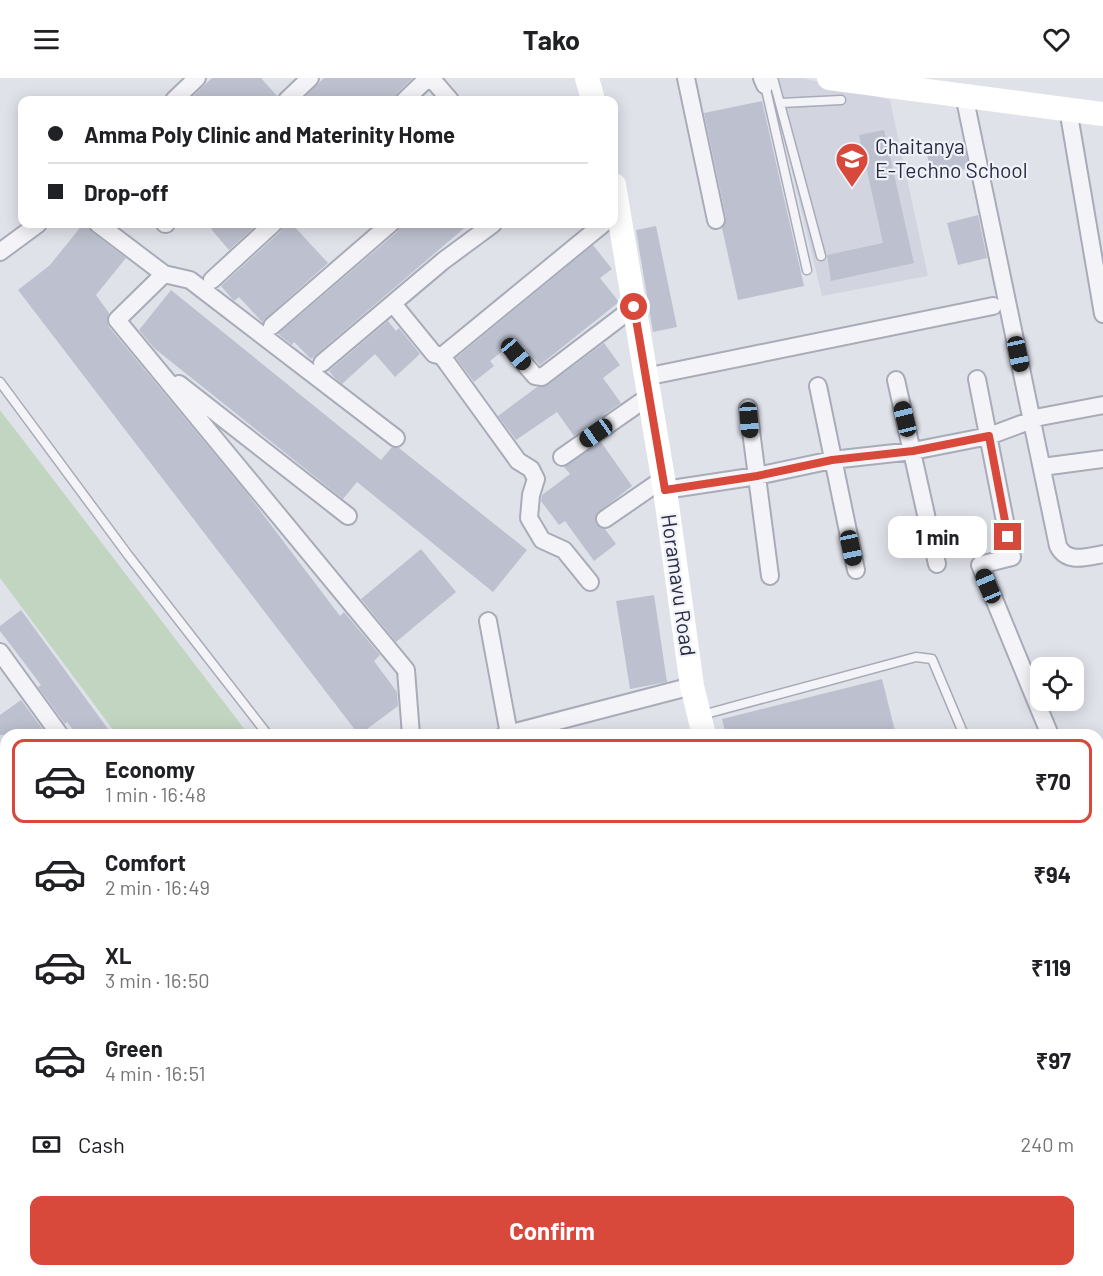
<!DOCTYPE html>
<meta charset="utf-8">
<style>
:root{--surface:#fff;--page:#f6f6f6;--text:#202124;--muted:#757577;--line:#e0e0e0;--accent:#d8493c}
body{margin:0;font-family:Barlow,sans-serif;background:var(--page);color:var(--text);height:100vh;display:flex;flex-direction:column;font-size:22px;white-space:nowrap}
*{box-sizing:border-box;margin:0}
p{font-size:20px;color:var(--muted)}
.icon{flex:none;width:33px;height:33px;fill:none;stroke:currentColor;stroke-width:2;stroke-linecap:round;stroke-linejoin:round}
.map{position:relative;flex:1;overflow:hidden}
.details{position:absolute;left:0px;top:651px;width:1104px;height:548px;display:flex;flex-direction:column;background:var(--surface);border-radius:18px 18px 0 0;box-shadow:0 3px 15px #0003}
.details>*{flex:none}
.banner{position:absolute;left:18px;top:18px;width:600px;height:132px;border-radius:12px;box-shadow:0 3px 15px #0003;display:grid;align-content:center;height:132px;padding:0 30px;background:var(--surface)}
.controls{position:absolute;left:1030px;top:579px;display:grid;gap:12px}
.controls a{display:grid;place-items:center;width:54px;height:54px;border-radius:12px;background:var(--surface);box-shadow:0 3px 15px #0003;font-size:30px}
.end{position:absolute;width:27px;height:27px;margin:-14px;border:8px solid #d8493c;background:#fff;box-shadow:0 0 0 3px #fff}
.from{border-radius:50%}
.bubble{position:absolute;height:42px;border-radius:12px;background:var(--surface);box-shadow:0 3px 15px #0003;font-size:20px;font-weight:700;line-height:42px;text-align:center}
.car{position:absolute;width:18px;height:36px;margin:-18px -9px;border-radius:8px;box-shadow:0 0 4px 2px #0007;background:linear-gradient(#222 24%,#8ab4d8 0 40%,#222 0 76%,#8ab4d8 0 86%,#222 0)}
.banner b{display:flex;align-items:center;gap:21px;height:57px;font-size:22px}
.banner b+b{border-top:2px solid var(--line)}
.banner i{width:15px;height:15px;background:var(--text)}
ul{padding:10px 0 0;list-style:none}
li{display:flex;align-items:center;gap:18px;height:84px;margin:0 12px 9px;padding:0 18px;border:3px solid transparent;border-radius:12px}
li div{flex:1}
li b{display:block;font-size:22px}
li em{font-style:normal;font-weight:700}
li.active{border-color:var(--accent)}
li>.icon{width:54px;height:54px;stroke-width:1.5}
.pay{display:flex;align-items:center;gap:15px;height:66px;padding:0 30px;font-size:22px}
.pay p{margin-inline-start:auto}
.button{display:flex;gap:12px;margin-top:auto;padding:12px 30px}
.button a{flex:1;height:69px;border-radius:12px;background:var(--accent);color:#fff;font-size:24px;font-weight:700;line-height:69px;text-align:center}
header{display:flex;justify-content:space-between;align-items:center;height:78px;padding:0 30px;background:var(--surface);font-size:27px;font-weight:700}
.map>svg:first-child{display:block}
</style>
<header><svg class="icon" aria-label="menu" viewBox="0 0 24 24"><path d="M4 6h16M4 12h16M4 18h16"/></svg>Tako<svg class="icon" aria-label="heart" viewBox="0 0 24 24"><path d="M12 20l-8-8c-3-5 5-10 8-4 3-6 11-1 8 4z"/></svg></header>
<div class="map">
<svg width="1103" height="1198" viewBox="0 0 1103 1198">
<rect width="100%" height="100%" fill="#e0e2ea"/>
<!-- built -->
<path fill="#d2d4e0" d="M769,0H803L890,22L928,198L822,218Z
M0,897L6,906V998L0,989Z"/>
<!-- green -->
<path fill="#c1d5c1" d="M0,332L249,657H117L0,500Z
M0,722L6,731V906L0,897Z
M1098,1178H1103V1198H1030V1193L1098,1192Z"/>
<!-- building -->
<path fill="#bdc0ce" d="M212,0H261L277,18V22H189Z
M324,0H413L398,14L395,22H302Z
M762,23L804,208L738,222L722,150L726,140L704,35Z
M884,52L914,185L831,203L827,177L883,165L859,57Z
M963,65L969,90L933,99L926,74Z
M978,137L987,180L958,187L947,145Z
M83,146L88,147L92,154L126,180L96,217L109,235L107,243L109,249L246,414L340,538L344,534L380,577L374,583L397,614L398,628L359,657L18,212L50,187Z
M218,146H258L229,172L211,151Z
M283,146H292L328,185L262,244L239,219L234,223L221,208L280,154Z
M400,146H469L311,281L294,264L292,267L278,256L397,154Z
M656,148L677,249L653,254L636,152Z
M593,167L612,191L600,200L619,224L540,287L524,269L512,265L490,283L494,288L474,304L456,280Z
M171,212L381,382L392,369L399,370L527,472L493,514L357,404L343,421L154,270L139,252Z
M388,243L396,253L399,250L420,276L395,299L375,276L342,306L335,300L329,293Z
M604,265L620,287L603,300L621,325L574,358L557,334L516,362L498,338L537,309L548,307Z
M601,364L632,408L596,436V446L605,451L616,466L594,483L565,443L559,447L541,423L542,417L570,396L564,389Z
M421,471L456,514L396,564L361,521Z
M654,517L667,604L630,611L616,523Z
M21,532L108,651L111,657H77L67,644L65,646L38,609L41,607L0,553V548Z
M882,601L896,657H726L722,641Z
M21,622L47,657H0V637Z"/>
<g fill="none" stroke-linecap="round" stroke-linejoin="round">
<defs>
<path id="lane" d="M773,0L821,178
M765,7L807,192
M781,25L841,22
M0,304L128,477L268,657
M702,637L916,579L932,581L964,657
M0,968L6,976
M20,1198L27,1192
M208,1198L214,1192"/>
<path id="street" d="M431,0L450,22
M686,0L716,142
M762,0L765,7
M964,17L1058,468C1067,486 1087,479 1103,476
M174,22L197,0
M287,22L310,0
M405,22L428,0
M1068,31L1103,236
M98,146L164,196L117,242L406,592L411,657
M165,146H166
M0,174L38,146
M164,196L190,202L396,360
M212,202L273,146
M394,227L434,276L442,278L603,146
M272,248L390,146
M516,276L535,298L542,299L634,229
M442,278L518,383L531,391L536,401L531,417L529,440L542,462L564,472L590,504
M322,285L443,183L493,146
M645,299L993,228
M977,301L1012,479L980,487L1050,657
M896,302L937,486
M179,306L348,438
M818,308L856,492
M748,330L770,498
M562,379L648,319
M1042,389L1103,381
M665,412L757,398L832,382L913,373L989,358L1040,339L1103,327
M605,441L663,401
M488,543L509,656
M0,574L60,657
M504,657L692,608
M0,694L6,703
M1098,772L1103,784
M1098,945L1103,943
M1098,1043L1103,1042
M0,1101L6,1109
M1098,1164L1103,1163
M0,1174L6,1169
M312,1192L316,1198
M1047,1192L1048,1198
M381,1198L390,1192
M403,1198V1192
M829,1198L872,1192"/>
</defs>
<!-- lane casing -->
<use href="#lane" stroke="#a8abb8" stroke-width="11"/>
<!-- street casing -->
<use href="#street" stroke="#a8abb8" stroke-width="20"/>
<!-- lane -->
<use href="#lane" stroke="#f4f4f8" stroke-width="8"/>
<!-- street -->
<use href="#street" stroke="#f4f4f8" stroke-width="16"/>
<!-- secondary -->
<path stroke="#fff" stroke-width="24" d="M587,0L593,22
M829,0L1103,36
M614,107L665,412L692,608L704,657
M780,1192V1198"/>
</g>
<g fill="none" stroke-linecap="round" stroke-linejoin="round">
<!-- route -->
<path stroke="#d8493c" stroke-width="8" d="M634,229L665,412L757,398L832,382L913,373L989,358L1008,459"/>
</g>
<!-- icons -->
<defs>
<symbol id="school-pin" viewBox="-11 -11 22 30"><path d="M0 17L-7.5 6A9.5 9.5 0 1 1 7.5 6Z" fill="#d8493c" stroke="#f0f2f8"/><path d="M0-5L7-2L0 1L-7-2ZM-4 1L0 2.5L4 1V4Q0 6-4 4Z" fill="#fff"/></symbol>
</defs>
<g fill-rule="evenodd">
<use href="#school-pin" x="833" y="62" width="38" height="52"/>
</g>
<g text-anchor="middle" stroke-width="4.5" stroke-linejoin="round" paint-order="stroke">
<!-- poi labels -->
<g font-size="21" fill="#272b43" stroke="#f0f2f8" text-anchor="start">
<text x="875" y="76">Chaitanya<tspan x="875" dy="24">E-Techno School</tspan></text>
</g>
<!-- street labels -->
<g font-size="21" fill="#272b43" stroke="#f0f2f8">
<text transform="translate(678 507) rotate(82)" y="7">Horamavu Road</text>
</g>
</g>
</svg>
<div class="controls">
<a><svg class="icon" aria-label="locate" viewBox="0 0 24 24"><circle cx="12" cy="12" r="6"/><path d="M12 2v4M12 18v4M2 12h4M18 12h4"/></svg></a>
</div>
<i class="end from" style="left:634px;top:229px"></i>
<i class="end" style="left:1008px;top:459px"></i>
<div class="bubble" style="left:888px;top:438px;width:99px">1 min</div>
<i class="car" style="left:516px;top:276px;rotate:140deg"></i>
<i class="car" style="left:1018px;top:276px;rotate:168deg"></i>
<i class="car" style="left:905px;top:341px;rotate:346deg"></i>
<i class="car" style="left:749px;top:342px;rotate:176deg"></i>
<i class="car" style="left:596px;top:355px;rotate:235deg"></i>
<i class="car" style="left:851px;top:470px;rotate:168deg"></i>
<i class="car" style="left:988px;top:508px;rotate:337deg"></i>
<div class="banner">
<b><i class="from"></i>Amma Poly Clinic and Materinity Home</b>
<b><i></i>Drop-off</b>
</div>
<section class="details">
<ul>
<li class="active"><svg class="icon" aria-label="car" viewBox="0 0 24 24"><path d="M5 17H2v-5l4-1 3-4h7l3 4 3 1v5h-3M9 17h6M6 11h13"/><circle cx="7" cy="17" r="2"/><circle cx="17" cy="17" r="2"/></svg><div><b>Economy</b><p>1 min · 16:48</p></div><em>₹70</em></li>
<li><svg class="icon" aria-label="car" viewBox="0 0 24 24"><path d="M5 17H2v-5l4-1 3-4h7l3 4 3 1v5h-3M9 17h6M6 11h13"/><circle cx="7" cy="17" r="2"/><circle cx="17" cy="17" r="2"/></svg><div><b>Comfort</b><p>2 min · 16:49</p></div><em>₹94</em></li>
<li><svg class="icon" aria-label="car" viewBox="0 0 24 24"><path d="M5 17H2v-5l4-1 3-4h7l3 4 3 1v5h-3M9 17h6M6 11h13"/><circle cx="7" cy="17" r="2"/><circle cx="17" cy="17" r="2"/></svg><div><b>XL</b><p>3 min · 16:50</p></div><em>₹119</em></li>
<li><svg class="icon" aria-label="car" viewBox="0 0 24 24"><path d="M5 17H2v-5l4-1 3-4h7l3 4 3 1v5h-3M9 17h6M6 11h13"/><circle cx="7" cy="17" r="2"/><circle cx="17" cy="17" r="2"/></svg><div><b>Green</b><p>4 min · 16:51</p></div><em>₹97</em></li>
</ul>
<div class="pay"><svg class="icon" aria-label="cash" viewBox="0 0 24 24"><path d="M3 7h18v10H3z"/><circle cx="12" cy="12" r="2"/></svg>Cash<p>240 m</p></div>
<div class="button"><a>Confirm</a></div>
</section>
</div>
